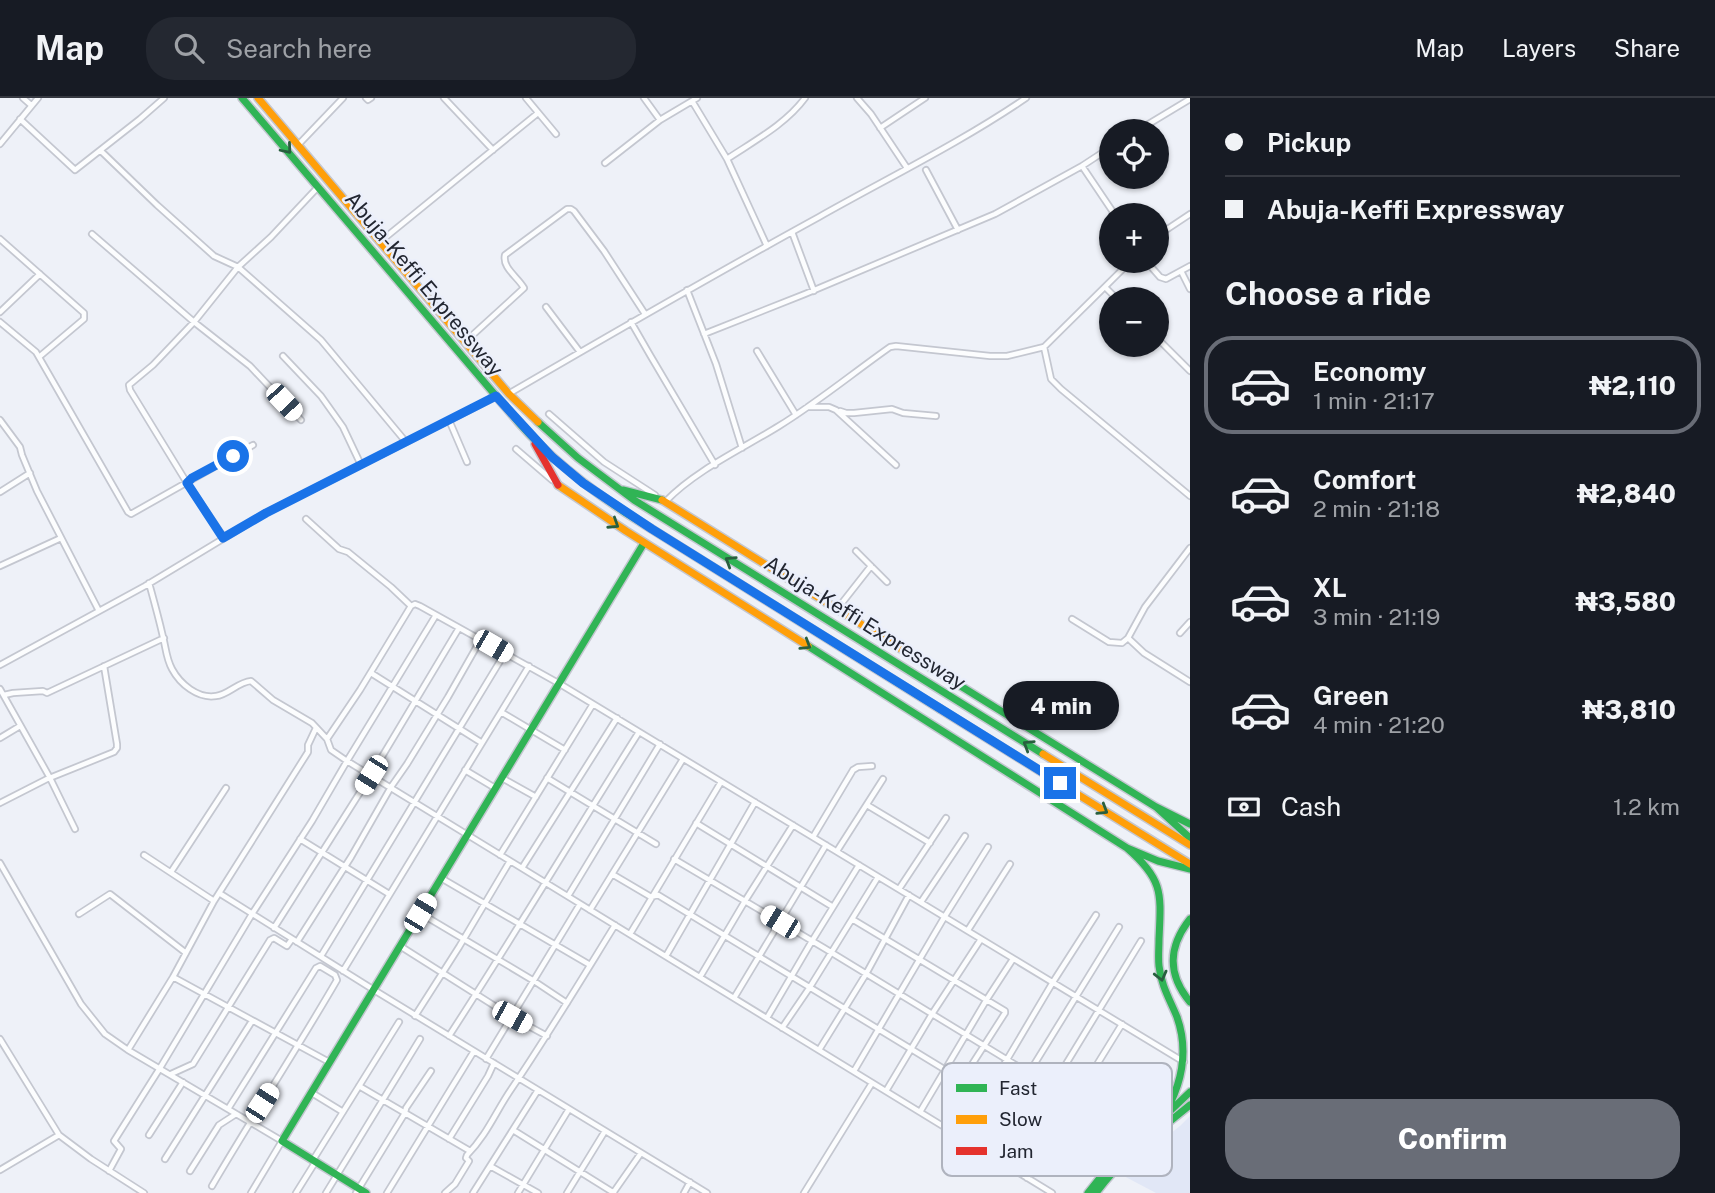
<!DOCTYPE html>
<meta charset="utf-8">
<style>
:root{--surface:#171b24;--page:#242831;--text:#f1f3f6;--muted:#9ea1a6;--line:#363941;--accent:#696d77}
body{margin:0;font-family:"Public Sans",sans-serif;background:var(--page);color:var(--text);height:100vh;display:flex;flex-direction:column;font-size:26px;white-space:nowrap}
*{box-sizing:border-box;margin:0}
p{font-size:23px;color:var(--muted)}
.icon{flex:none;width:38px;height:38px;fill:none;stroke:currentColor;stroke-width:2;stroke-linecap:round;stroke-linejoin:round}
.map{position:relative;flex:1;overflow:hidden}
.sheet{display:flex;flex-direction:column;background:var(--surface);width:525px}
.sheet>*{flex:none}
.banner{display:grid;align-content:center;height:154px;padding:0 35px;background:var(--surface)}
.buttons{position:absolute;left:1099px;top:21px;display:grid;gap:14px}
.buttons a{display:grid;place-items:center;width:70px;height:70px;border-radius:50%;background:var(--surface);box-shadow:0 2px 5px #0004;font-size:35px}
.end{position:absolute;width:32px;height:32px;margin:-16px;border:9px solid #1a73e8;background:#fff;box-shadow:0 0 0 4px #fff}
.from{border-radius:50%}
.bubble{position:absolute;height:49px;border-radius:24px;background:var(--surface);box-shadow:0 2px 5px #0004;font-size:23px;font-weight:800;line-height:49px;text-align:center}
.car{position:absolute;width:21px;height:42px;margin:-21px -10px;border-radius:9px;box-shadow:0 0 5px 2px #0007;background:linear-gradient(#fff 24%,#345 0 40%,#fff 0 76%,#345 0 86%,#fff 0)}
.banner b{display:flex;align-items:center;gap:24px;height:66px;font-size:26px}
.banner b+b{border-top:2px solid var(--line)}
.banner i{width:18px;height:18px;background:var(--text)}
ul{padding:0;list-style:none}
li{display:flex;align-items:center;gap:21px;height:98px;margin:0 14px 10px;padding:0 21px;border:4px solid transparent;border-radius:28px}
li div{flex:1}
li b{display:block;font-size:26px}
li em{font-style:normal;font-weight:800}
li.on{border-color:var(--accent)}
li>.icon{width:63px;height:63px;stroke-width:1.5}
h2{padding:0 35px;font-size:32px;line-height:84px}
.pay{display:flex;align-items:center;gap:18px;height:77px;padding:0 35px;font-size:26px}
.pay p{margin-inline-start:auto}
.action{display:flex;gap:14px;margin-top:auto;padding:14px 35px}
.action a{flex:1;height:80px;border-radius:28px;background:var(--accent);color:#fff;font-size:28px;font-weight:800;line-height:80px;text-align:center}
header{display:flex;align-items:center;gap:42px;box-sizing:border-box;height:98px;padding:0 35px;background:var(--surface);border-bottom:2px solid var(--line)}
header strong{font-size:33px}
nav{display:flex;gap:38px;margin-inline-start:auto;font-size:24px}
.search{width:490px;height:63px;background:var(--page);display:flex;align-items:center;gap:18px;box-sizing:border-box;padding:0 24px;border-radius:28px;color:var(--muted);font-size:26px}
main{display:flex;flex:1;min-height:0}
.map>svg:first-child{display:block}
</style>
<header>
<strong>Map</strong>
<div class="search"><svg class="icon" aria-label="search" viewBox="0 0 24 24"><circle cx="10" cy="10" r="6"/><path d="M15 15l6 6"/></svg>Search here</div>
<nav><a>Map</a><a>Layers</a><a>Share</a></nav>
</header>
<main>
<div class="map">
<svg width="1190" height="1095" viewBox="0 0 1190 1095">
<rect width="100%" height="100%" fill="#eef1f8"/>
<!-- built -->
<path fill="#e1e7f6" d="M1190,1018V1095H1156L1120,1076L1180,1028Z"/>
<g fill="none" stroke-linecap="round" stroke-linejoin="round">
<defs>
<path id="street" d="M23,0L31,7
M366,0L368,2L371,0
M444,0L493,52
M526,0L556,36
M644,0L660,22
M857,0L871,16L907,70
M692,3L727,61L767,148
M20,21L75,72L140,21L164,0
M880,30L925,0
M1137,33L1190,1
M0,46L38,0
M299,46L343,0
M101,53L157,107L214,158L238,169L321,242L406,344
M727,61C754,43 786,26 805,0
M605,65L660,22L697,0
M1082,68L1115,117
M926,72L958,132
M792,134L814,193
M92,136L194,224L250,268L301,322
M1157,138L1190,116
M0,141L84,215V221L39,259
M381,143L538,15
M1146,163L1160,179L1166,181L1190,168
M1181,173L1190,191
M1105,189L1117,201
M687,192L716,266L742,350
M546,209L580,254
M0,214L40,176
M0,224L36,254L128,414L131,416L253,347
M631,224L650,257L715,367
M704,236L805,196L995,116L1082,68L1111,49
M1157,240L1190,273
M465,244L524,190C518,179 502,170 505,157L567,111H571L574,113L604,153L645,216
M1044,249L1051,281L1061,291L1190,398
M757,253L796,317
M283,258L321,298L343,329L361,367
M510,295C613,235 715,176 819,119C888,80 960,45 1026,0
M808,309H829L836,312L896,367
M840,313L846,315H854L892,311L903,315L936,318
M549,316L604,364L655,397
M0,322L20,349L22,357L37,393L99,513
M449,322L467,364
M516,351L552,382
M0,394L30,375
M666,403C696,372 742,351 779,328C818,304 853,275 890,249L896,248L990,258H1007L1044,249L1131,163
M306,421L339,451L348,454L391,489L411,508L415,506L420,508L560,586L1184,964
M224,440L187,385L130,292L129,287L153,267L194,224L238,169L271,139L318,89
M856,453L887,484
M0,468L61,440
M149,485C154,503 159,521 163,539C166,550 166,560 172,571C180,586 198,601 216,598C228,597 238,584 251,583L273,602L312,625L327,641L331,652L347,663L1052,1095
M838,510L871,468
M1072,521L1109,544L1122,545L1128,540L1145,509L1190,450
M1180,535L1190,524
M1128,540L1144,555L1190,584
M0,567L145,488L264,416L495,299
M371,575L482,645
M0,591L50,680L75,731
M4,597L13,595L43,593L47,595L164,540
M501,614L565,652
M0,640L20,628
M327,641L360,592L411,508
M465,672L495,690
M502,680L536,699
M547,680L656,746
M0,705L47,681L114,654L117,650V646L104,568
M867,707L930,745
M696,725L833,809
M813,739L853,672L858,669L872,668
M300,741L389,796
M837,753L883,681
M144,757L214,803
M500,757L593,606
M674,761L824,850L1091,1013
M0,765L81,906L105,936L128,952L282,1043L251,1095
M522,770L617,620
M171,774L226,690
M612,776L651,799L658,797L962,982L1005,915V913L852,821
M441,780L590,867
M899,791L946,720
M219,795L374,892L707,1095
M568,798L660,646
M921,804L965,738
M590,812L683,661
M420,815L534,883L567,905
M79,816L110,796L186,855
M274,830L371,677L459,530
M968,832L1010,766
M630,836L721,684
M297,844L351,759L391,689L407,666L448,599L481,541
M400,848L512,919L547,938
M321,858L505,555
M666,858L755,704
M343,873L529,568
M173,879L329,964
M700,879L745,803L793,727
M734,900L826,747
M415,918L459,849L510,763
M767,920L812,843L859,767
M782,930L810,889L878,779
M449,938C514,838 575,735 639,634
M0,941L59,1037
M128,952L173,879L214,803L308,654V647L316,630
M819,952L866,876L909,797
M486,961L580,806
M854,973L945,818L988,749
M171,976L193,966L270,842L274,840L287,848L292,841
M359,988L470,1053
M886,993L932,916L981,841
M312,995L343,1014
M920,1014L987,901L1013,861
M513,1032L614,1095
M149,1037L183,984
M990,1038L1119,829
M961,1039L1053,884L1096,817
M449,1041L488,978L494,965
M165,1061L252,923
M313,1062L399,924
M1005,1066L1141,843
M490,1068L538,1095
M0,1072L59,1037L91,1061L144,1095
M109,1073L121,1051L114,1043L160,970L252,816L312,723L347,663L436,517
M190,1073L219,1027L236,1016
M1027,1080L1122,926
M212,1088C253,1018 297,951 337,882L335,877L320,868L316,870L228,1011
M296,1095L316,1063
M326,1095L420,941
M356,1095L405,1015L406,1010L431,973
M387,1095L474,953
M445,1095L455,1086L469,1063L466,1060L467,1057C487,1037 496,1013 512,990C548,937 581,882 615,827
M473,1095L538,992
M518,1095L569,1011
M567,1095L605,1033
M613,1095L641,1055
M684,1095L690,1084
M804,1095L872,985"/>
<path id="fast" d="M242,0L520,326C551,361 587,389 626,415L940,611
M538,324L578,360L634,402L1043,656
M623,392L662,402
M808,548L1127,750C1164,782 1161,796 1159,841C1159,850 1158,859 1159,868C1161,887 1170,902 1177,919C1190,956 1181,990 1161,1022
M930,569L1156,709L1190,726
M1156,709L1190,740
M1127,750L1158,763L1190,771
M1190,821C1168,849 1167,876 1190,904
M366,1095L282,1043L644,445
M1088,1095L1119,1056L1169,1014L1190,994
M1096,1095C1122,1059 1156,1035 1190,1007"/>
<path id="slow" d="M258,0L509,296L538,324
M558,387L626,433L808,548
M662,402L930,569
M940,611L1190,766
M1043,656L1190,747"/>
<path id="jam" d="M535,346L558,387"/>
</defs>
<!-- street casing -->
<use href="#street" stroke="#c4c7d0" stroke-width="8"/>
<!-- fast casing -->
<use href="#fast" stroke="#c4c7d0" stroke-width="10"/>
<!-- slow casing -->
<use href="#slow" stroke="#c4c7d0" stroke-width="10"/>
<!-- jam casing -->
<use href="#jam" stroke="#c4c7d0" stroke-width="10"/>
<!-- street -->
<use href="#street" stroke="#fcfdfe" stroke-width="4.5"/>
<!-- fast -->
<use href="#fast" stroke="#30b455" stroke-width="7"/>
<!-- slow -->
<use href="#slow" stroke="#ff9f0a" stroke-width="7"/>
<!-- jam -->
<use href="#jam" stroke="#e5322d" stroke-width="7"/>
</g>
<!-- one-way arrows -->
<defs><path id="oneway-chevron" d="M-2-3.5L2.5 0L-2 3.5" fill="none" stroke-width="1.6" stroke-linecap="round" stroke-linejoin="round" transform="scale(1.75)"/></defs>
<g stroke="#285f3f">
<use href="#oneway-chevron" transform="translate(287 51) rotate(50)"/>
<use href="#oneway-chevron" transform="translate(614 426) rotate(33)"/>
<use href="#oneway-chevron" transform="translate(730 463) rotate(-148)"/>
<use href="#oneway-chevron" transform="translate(806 547) rotate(32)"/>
<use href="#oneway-chevron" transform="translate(1028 647) rotate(-148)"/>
<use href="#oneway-chevron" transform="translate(1103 712) rotate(32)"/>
<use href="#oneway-chevron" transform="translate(1161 878) rotate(76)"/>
</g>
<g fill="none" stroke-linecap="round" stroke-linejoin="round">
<!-- route -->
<path stroke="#1a73e8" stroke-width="9" d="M233,358L192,380L187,385L223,440L266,415L496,298L552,359L583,385L652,431L1060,685"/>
</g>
<g text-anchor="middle" stroke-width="5" stroke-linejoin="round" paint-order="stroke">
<!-- street labels -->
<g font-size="21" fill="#222631" stroke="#ebeffb">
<text transform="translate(424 186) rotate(50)" y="7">Abuja-Keffi Expressway</text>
<text transform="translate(865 525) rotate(32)" y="7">Abuja-Keffi Expressway</text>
</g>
</g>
<!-- legend -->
<rect x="942" y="965" width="230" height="113" rx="10" fill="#ebeffb" stroke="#afb3be" stroke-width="2"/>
<rect x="956" y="986" width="31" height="8" fill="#30b455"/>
<rect x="956" y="1017" width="31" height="9" fill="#ff9f0a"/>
<rect x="956" y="1049" width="31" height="8" fill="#e5322d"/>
<g font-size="19" fill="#222631">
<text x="999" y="997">Fast</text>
<text x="999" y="1028">Slow</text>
<text x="999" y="1060">Jam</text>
</g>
</svg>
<div class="buttons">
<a><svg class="icon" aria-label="locate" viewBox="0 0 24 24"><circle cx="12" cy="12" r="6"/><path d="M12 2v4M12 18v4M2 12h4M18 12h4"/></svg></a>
<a>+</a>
<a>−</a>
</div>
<i class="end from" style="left:233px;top:358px"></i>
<i class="end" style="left:1060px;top:685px"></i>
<div class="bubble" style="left:1003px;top:583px;width:116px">4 min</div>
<i class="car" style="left:284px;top:304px;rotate:137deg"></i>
<i class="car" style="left:493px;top:548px;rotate:120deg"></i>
<i class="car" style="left:371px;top:677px;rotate:212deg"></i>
<i class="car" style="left:420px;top:815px;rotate:31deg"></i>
<i class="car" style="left:780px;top:824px;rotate:301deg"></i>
<i class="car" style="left:512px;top:919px;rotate:119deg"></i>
<i class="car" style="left:262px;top:1005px;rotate:33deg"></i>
</div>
<section class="sheet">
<div class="banner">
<b><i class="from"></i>Pickup</b>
<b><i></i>Abuja-Keffi Expressway</b>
</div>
<h2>Choose a ride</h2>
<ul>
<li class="on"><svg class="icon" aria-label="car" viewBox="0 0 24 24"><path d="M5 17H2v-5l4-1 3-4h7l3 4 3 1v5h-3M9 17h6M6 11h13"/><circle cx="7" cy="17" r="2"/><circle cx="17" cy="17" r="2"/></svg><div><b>Economy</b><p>1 min · 21:17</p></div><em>₦2,110</em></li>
<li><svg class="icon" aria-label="car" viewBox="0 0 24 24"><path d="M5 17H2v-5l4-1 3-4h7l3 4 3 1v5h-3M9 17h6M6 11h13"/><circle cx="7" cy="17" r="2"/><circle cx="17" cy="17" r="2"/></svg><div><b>Comfort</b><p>2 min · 21:18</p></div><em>₦2,840</em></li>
<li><svg class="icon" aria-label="car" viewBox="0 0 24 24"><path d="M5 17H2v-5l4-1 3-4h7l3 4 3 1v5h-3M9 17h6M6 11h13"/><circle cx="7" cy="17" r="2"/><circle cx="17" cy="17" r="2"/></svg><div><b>XL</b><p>3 min · 21:19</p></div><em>₦3,580</em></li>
<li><svg class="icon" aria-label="car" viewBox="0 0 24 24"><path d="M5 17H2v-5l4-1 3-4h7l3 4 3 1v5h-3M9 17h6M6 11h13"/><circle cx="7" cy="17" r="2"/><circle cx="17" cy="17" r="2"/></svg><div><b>Green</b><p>4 min · 21:20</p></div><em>₦3,810</em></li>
</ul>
<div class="pay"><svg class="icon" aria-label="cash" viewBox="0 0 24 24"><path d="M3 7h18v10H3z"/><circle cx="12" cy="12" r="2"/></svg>Cash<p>1.2 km</p></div>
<div class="action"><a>Confirm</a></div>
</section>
</main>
